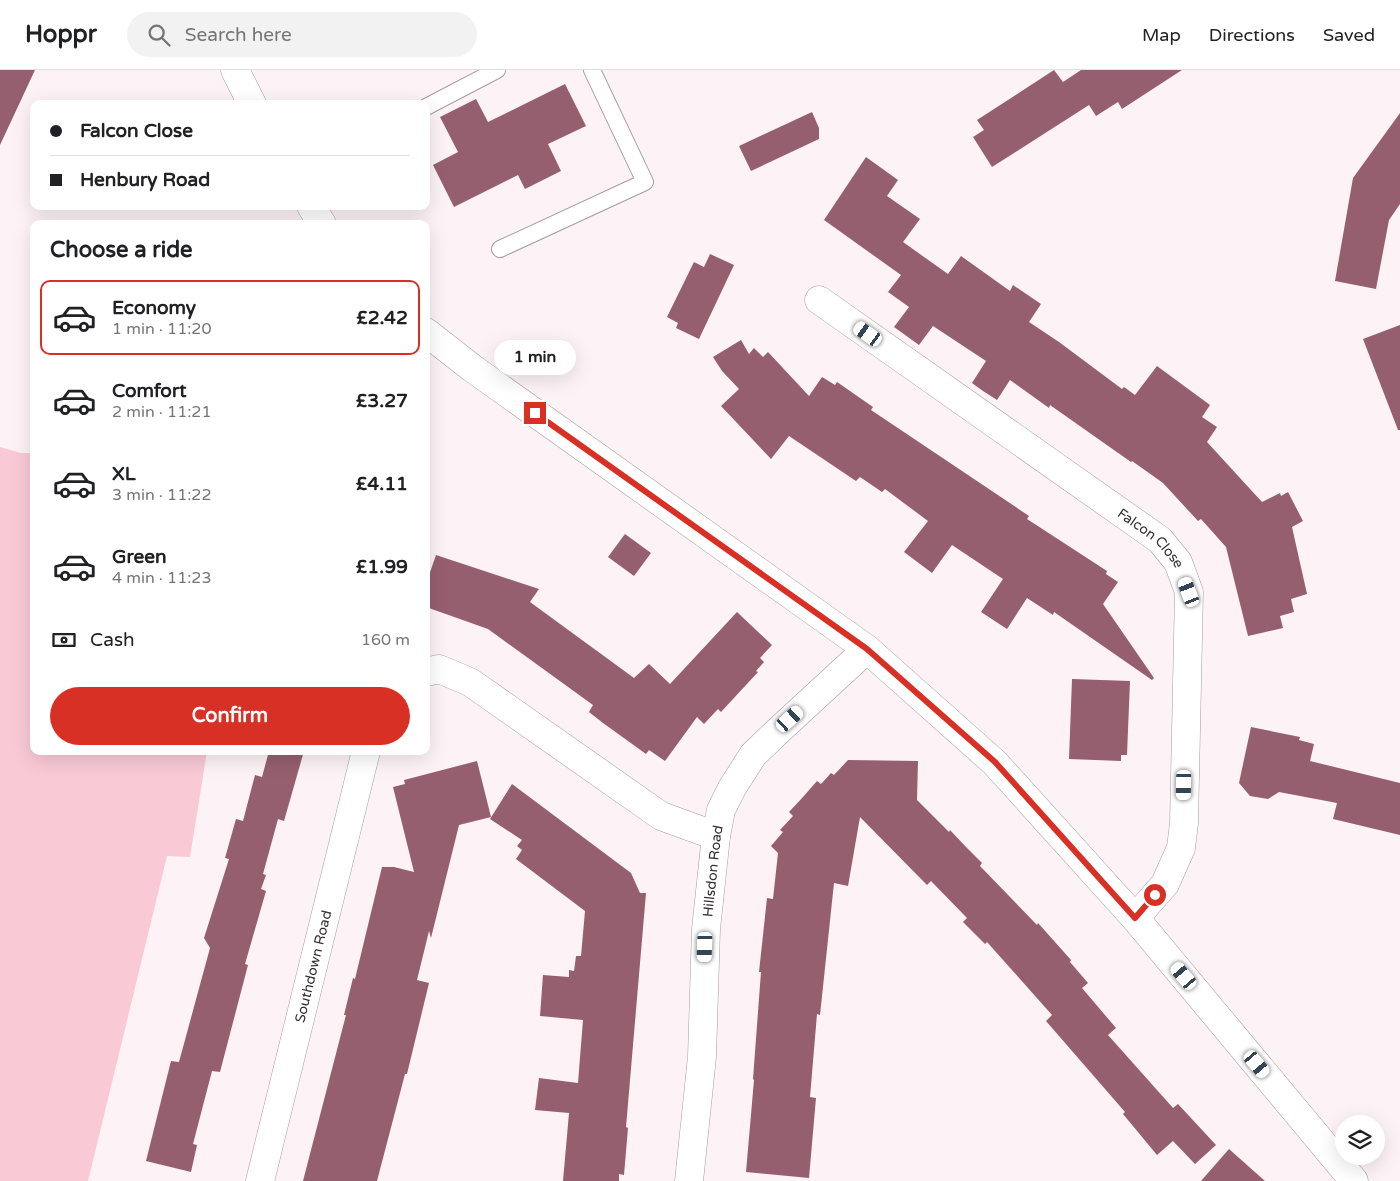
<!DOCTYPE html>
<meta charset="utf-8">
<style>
:root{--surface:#fff;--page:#f2f2f2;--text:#202124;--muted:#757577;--line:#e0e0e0;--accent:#d93025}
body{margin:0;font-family:"Varela Round",sans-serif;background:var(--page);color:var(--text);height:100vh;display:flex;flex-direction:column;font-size:19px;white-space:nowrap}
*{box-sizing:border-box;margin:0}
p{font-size:16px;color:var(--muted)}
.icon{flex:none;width:28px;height:28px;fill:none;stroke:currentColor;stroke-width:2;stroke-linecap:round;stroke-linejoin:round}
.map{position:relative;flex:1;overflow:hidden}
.details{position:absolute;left:30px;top:150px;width:400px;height:535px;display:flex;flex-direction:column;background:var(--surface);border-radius:10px;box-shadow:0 5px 20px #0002}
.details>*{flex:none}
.banner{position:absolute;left:30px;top:30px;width:400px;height:110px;border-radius:10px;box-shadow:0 5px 20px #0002;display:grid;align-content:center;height:110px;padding:0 20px;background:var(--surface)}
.fabs{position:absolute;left:1335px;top:1045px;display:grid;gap:10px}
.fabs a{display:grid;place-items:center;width:50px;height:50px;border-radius:50%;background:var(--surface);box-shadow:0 5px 20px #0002;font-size:25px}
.end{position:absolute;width:22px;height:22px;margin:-11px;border:6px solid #d93025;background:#fff;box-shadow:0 0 0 2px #fff}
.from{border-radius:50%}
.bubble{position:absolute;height:35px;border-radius:18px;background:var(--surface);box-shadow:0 5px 20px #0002;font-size:16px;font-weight:700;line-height:35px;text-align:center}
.car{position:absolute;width:15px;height:30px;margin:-15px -8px;border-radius:6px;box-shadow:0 0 4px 1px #0007;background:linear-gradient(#fff 24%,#345 0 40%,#fff 0 76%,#345 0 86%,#fff 0)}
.banner b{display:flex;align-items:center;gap:18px;height:48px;font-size:19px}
.banner b+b{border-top:1px solid var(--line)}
.banner i{width:12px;height:12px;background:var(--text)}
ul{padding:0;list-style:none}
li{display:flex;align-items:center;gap:15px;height:75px;margin:0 10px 8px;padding:0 10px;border:2px solid transparent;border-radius:10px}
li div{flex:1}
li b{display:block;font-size:19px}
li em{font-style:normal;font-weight:700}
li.on{border-color:var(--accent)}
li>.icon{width:45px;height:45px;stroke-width:1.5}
h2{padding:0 20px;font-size:22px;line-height:60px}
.pay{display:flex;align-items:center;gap:12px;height:55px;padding:0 20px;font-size:19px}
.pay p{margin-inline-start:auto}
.cta{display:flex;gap:10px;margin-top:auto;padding:10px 20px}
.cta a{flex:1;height:58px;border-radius:30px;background:var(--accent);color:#fff;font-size:20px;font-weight:700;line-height:58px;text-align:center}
header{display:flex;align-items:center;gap:30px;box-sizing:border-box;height:70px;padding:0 25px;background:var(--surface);border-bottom:1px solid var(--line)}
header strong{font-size:24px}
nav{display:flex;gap:28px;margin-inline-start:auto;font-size:18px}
.search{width:350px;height:45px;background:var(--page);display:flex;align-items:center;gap:12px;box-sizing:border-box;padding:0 18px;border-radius:28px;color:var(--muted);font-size:19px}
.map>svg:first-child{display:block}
</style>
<header>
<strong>Hoppr</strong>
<div class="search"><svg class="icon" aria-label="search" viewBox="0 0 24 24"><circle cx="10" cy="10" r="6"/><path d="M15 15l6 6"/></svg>Search here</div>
<nav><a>Map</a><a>Directions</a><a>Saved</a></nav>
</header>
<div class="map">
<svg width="1400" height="1111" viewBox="0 0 1400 1111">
<rect width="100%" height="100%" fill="#fdf2f5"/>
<!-- green -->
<path fill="#f9c9d6" d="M0,377L21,383H34V681H207L190,787L167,786L88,1111H0Z"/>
<!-- building -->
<path fill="#965f6f" d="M0,0H35L0,75Z
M1054,0L1063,12L1081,0H1182L1122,39L1118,32L1096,46L1089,35L992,97L973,67L984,60L977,50Z
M565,14L586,56L548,74L561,101L525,119L518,105L454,137L433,95L458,82L440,47L476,29L488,52Z
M812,42L819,58V69L751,101L739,76Z
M1400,43V134L1389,150L1376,219L1335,211L1353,108Z
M866,87L898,110L887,126L920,149L903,172L948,204L961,186L1010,221L1013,215L1041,234L1029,252L1059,272L1122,319L1124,317L1135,325L1157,296L1210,335L1202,347L1217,357L1207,372L1262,432L1280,423L1281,426L1288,422L1303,451L1292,457L1307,524L1291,529L1294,542L1280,546L1283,558L1248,566L1226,477L1201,449L1198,451L1163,413L1132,391L1131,392L1050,335L1049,338L1010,310L997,330L983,321L972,313L986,291L933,256L919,275L894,257L909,237L888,222L901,205L824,150Z
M710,184L734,195L699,269L676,258L678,253L667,247L694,192L704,197Z
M1400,255V360H1398L1363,269Z
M741,270L749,284L754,278L763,287L768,282L809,326L822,307L835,315L837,312L873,337L871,340L1029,446L1027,449L1107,501L1106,504L1118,512L1103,534L1154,608L1152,610L1054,542L1053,545L1027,528L1007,559L981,542L1003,509L952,475L932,503L904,482L928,451L885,419L882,422L860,407L856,411L789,366L771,389L721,336L739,319L722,301L713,287Z
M625,464L651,483L634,506L608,487Z
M436,485L539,519L530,532L634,608L649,594L670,614L737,542L772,575L760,588L764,592L756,601L758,602L721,642L718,639L704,654L697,647L665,691L649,680L646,684L603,653L589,642L593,635L488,559L426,537V514Z
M1072,609L1130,611L1127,685H1121V691L1069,689Z
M1251,657L1300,667L1299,670L1314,674L1310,691L1400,713V765L1333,749L1337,733L1279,722L1268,729L1250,726L1239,713Z
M269,681H304L284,751L278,749L263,804L266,805L261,819L266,821L245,894L248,895L220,1002L212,1001L193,1074L197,1075L191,1102L146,1091L171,991L179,992L210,878L204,868L229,789L225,788L236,749L243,751L255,705L262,707Z
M848,690L918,691L917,730L949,762L950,760L966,777L982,793L980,796L1037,855L1038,853L1071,890L1070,892L1088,913L1082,918L1116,958L1108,965L1173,1038L1178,1034L1216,1075L1195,1094L1173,1071L1157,1085L1123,1044L1125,1042L1046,951L1052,945L987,872L985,874L963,852L967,848L931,811L927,815L860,747L848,816L834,813L820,945L817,944L810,1027L816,1028L809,1108L746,1102L754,1010L753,1009L761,902H759L767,828L773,829L778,783L771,776L783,762L780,760L793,746L789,742L803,727L817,711L821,714L831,703L834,705Z
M477,691L491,747L459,755L431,868L429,861L417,910L429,913L407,1004H405L377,1111H303L346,945H344L353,908L355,909L382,797H394L414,802L393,717L405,714L404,710Z
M512,714L631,803L640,823H646L626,1057L628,1058L624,1105L619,1104V1111H563L569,1043L535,1040L539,1008L578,1013L583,950L540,946L543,905L569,907V900L574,901L576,886H581L585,841L516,789L522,780L517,776L522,770L490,749Z
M1229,1079L1265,1111H1201Z"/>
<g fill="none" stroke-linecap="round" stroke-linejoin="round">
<defs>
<path id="lane" d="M426,37L497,0
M500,179L645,112L592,0"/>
<g id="street">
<path id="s1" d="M819,230L1160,470L1178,492L1189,522L1184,753L1181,778L1165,814L1135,848"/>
<path d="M426,602L439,599L470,612L661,746L716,766"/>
<path id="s2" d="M260,1111L366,681"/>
<path id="s3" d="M689,1111L702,987L706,859L716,766L721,740L732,718L753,685L778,661L867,579"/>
</g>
<path id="secondary" d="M235,0L252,34
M311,136L322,154
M426,262L472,298L867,579L995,693L1135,848L1354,1111"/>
</defs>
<!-- lane casing -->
<use href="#lane" stroke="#a69c9f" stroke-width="18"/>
<!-- street casing -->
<use href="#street" stroke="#a69c9f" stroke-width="29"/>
<!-- secondary casing -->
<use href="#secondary" stroke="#a69c9f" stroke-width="29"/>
<!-- lane -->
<use href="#lane" stroke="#fff" stroke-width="16"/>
<!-- street -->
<use href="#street" stroke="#fff" stroke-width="28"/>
<!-- secondary -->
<use href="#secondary" stroke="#fff" stroke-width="28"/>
</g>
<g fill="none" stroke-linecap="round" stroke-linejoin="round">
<!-- route -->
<path stroke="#d93025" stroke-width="6" d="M535,343L867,579L995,692L1135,848L1155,825"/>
</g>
<g text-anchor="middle" stroke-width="5" stroke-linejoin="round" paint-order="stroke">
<!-- street labels -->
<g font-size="14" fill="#343031" stroke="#fdf2f5">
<text dy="5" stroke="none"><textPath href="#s1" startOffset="409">Falcon Close</textPath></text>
<text dy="5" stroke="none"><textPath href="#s3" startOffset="311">Hillsdon Road</textPath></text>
<text dy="5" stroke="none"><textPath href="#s2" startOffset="221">Southdown Road</textPath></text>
</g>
</g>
</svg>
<div class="fabs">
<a><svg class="icon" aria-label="layers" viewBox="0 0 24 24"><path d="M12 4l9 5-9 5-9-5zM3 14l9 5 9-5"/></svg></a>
</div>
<i class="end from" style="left:1155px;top:825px"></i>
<i class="end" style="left:535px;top:343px"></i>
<div class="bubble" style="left:494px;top:270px;width:82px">1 min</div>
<i class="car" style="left:868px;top:264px;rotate:305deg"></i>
<i class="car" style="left:1189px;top:522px;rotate:339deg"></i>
<i class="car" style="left:790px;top:649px;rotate:48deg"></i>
<i class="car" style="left:1184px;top:715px;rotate:181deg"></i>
<i class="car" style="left:705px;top:877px;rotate:182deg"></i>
<i class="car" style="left:1184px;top:906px;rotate:320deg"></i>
<i class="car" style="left:1257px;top:994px;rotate:140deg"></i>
<div class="banner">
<b><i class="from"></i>Falcon Close</b>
<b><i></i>Henbury Road</b>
</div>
<section class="details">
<h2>Choose a ride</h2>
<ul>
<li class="on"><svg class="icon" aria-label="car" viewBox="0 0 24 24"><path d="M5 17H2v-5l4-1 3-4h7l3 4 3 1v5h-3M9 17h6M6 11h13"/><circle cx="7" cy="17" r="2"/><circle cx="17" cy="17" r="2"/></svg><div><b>Economy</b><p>1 min · 11:20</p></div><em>£2.42</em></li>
<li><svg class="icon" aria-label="car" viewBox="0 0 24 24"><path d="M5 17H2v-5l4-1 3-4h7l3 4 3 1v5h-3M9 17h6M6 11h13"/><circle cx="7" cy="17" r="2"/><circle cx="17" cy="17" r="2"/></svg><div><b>Comfort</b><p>2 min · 11:21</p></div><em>£3.27</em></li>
<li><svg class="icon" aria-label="car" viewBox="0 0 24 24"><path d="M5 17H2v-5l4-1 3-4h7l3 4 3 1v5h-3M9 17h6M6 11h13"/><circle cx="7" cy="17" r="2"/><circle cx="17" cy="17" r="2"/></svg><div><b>XL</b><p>3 min · 11:22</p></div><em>£4.11</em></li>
<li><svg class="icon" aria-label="car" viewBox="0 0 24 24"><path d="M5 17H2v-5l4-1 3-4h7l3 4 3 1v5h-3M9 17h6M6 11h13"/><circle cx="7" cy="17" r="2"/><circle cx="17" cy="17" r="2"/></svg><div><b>Green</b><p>4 min · 11:23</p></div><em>£1.99</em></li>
</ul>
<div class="pay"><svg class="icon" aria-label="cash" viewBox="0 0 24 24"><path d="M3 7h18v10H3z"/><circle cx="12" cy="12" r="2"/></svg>Cash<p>160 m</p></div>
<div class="cta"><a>Confirm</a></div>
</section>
</div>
